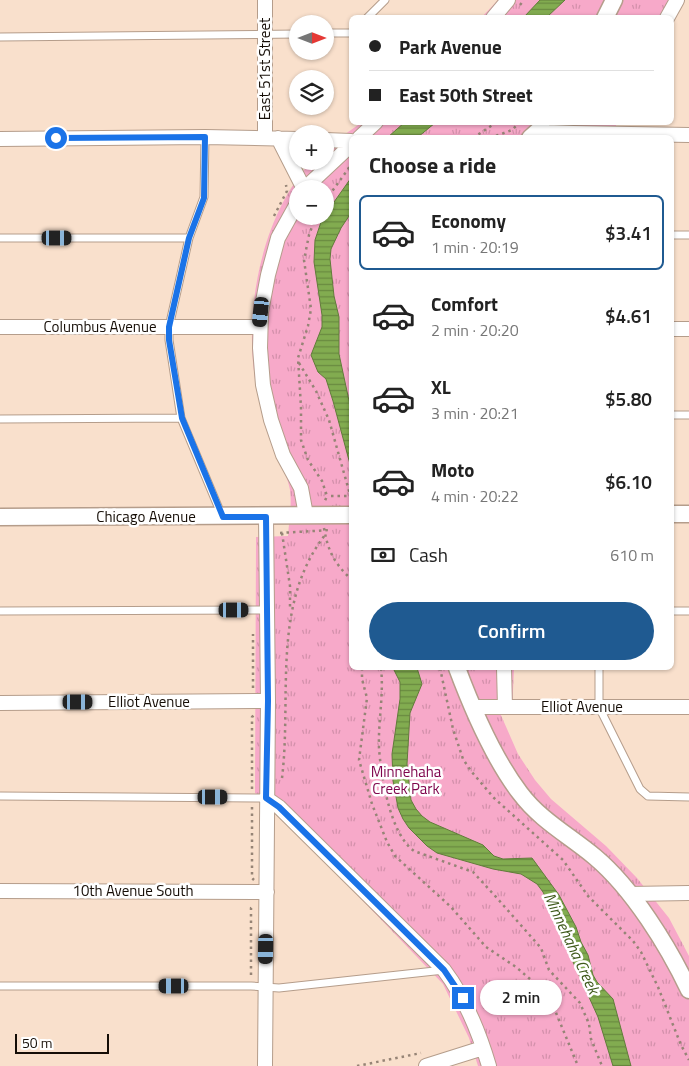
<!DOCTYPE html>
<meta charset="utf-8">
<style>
:root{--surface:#fff;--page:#f2f2f2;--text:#222;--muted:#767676;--line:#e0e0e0;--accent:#1f5a91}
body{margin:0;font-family:"Titillium Web",sans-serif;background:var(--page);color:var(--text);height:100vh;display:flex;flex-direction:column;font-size:19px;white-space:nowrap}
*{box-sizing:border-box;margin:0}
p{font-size:16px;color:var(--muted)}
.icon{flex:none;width:28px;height:28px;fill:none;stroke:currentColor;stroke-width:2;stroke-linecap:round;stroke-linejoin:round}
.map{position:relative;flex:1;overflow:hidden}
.details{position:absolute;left:349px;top:135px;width:325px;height:535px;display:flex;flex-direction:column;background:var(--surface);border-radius:8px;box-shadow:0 1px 4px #0004}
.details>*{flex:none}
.guide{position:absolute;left:349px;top:15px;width:325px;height:110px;border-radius:8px;box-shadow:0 1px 4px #0004;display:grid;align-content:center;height:110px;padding:0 20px;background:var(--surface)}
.needle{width:32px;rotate:90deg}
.fabs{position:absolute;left:289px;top:15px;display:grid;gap:10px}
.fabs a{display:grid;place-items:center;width:45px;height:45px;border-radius:50%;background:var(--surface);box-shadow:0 1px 4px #0004;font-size:25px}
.scale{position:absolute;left:15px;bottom:12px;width:94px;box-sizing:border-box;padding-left:5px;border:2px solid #150d06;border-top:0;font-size:14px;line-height:18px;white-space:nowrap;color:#150d06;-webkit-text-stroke:4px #fff;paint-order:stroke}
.end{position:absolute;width:22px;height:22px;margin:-11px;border:6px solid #1a73e8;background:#fff;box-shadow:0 0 0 2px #fff}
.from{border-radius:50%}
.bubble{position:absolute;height:35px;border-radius:18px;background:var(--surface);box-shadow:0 1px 4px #0004;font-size:16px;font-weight:600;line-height:35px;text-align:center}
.car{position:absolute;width:15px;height:30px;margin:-15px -8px;border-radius:6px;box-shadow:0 0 4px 1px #0007;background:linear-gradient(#222 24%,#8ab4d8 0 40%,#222 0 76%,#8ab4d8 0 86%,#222 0)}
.guide b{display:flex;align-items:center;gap:18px;height:48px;font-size:19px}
.guide b+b{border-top:1px solid var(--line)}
.guide i{width:12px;height:12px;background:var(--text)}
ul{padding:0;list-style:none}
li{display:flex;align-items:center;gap:15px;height:75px;margin:0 10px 8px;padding:0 10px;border:2px solid transparent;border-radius:8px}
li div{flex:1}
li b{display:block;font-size:19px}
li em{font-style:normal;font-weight:600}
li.selected{border-color:var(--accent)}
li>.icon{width:45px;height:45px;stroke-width:1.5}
h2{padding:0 20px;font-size:22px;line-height:60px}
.pay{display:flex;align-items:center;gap:12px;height:55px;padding:0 20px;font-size:19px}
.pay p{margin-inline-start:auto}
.cta{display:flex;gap:10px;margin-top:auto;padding:10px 20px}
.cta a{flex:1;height:58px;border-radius:30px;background:var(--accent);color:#fff;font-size:20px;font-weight:600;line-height:58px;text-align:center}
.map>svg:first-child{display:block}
</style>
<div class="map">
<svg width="689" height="1066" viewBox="0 0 689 1066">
<defs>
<pattern id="park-tufts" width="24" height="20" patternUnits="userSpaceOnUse" patternTransform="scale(1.25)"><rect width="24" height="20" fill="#f7a9c9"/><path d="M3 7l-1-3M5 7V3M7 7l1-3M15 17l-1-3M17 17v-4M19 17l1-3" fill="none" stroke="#d390ab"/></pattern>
<pattern id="water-rules" width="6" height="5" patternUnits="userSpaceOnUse" patternTransform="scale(1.25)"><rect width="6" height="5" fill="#82ac50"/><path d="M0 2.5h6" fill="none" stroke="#698a40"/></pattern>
</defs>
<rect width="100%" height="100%" fill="#f9e0cc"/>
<!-- park -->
<path fill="url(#park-tufts)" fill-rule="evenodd" d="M498,0H684L671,18H481Z
M361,123H616V137L351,138V668H514L512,713H500L518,754L535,780L551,799L606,846L637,878L669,918L689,956V1066H478L469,1038L443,984L291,826L255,793L256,537L288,536C289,521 292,505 290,490C288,476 275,452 269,437C264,422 260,405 257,390C242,317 260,216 312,161H325V148ZM298,189H325V216H298Z"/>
<!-- water -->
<path fill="url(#water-rules)" stroke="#617c3a" d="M540,0H565L547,17H524Z
M405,122H435V123L418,137H388Z
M351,178V213L341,228L331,249L330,259L334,296L339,317V354L351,410V479L350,464L333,401L326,379L318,372L311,355L322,327V315L314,262L315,240L322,219Z
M393,668H417L422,684L410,713L407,764L411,800L416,809L422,816L430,822L483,845L494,856L503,859L532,858L559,895L576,927L581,942L588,955L593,975L597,982L613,999L631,1066H613L598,1017L559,931L554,915L543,892L537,884L521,874L493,869L437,853L427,846L409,828L403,819L398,808L393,780L392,754L400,699V682Z"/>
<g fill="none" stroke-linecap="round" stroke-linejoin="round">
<defs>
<path id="service" d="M367,18L385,0
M325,33H351
M0,37L298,34
M205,137L204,197L189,238L169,327V340L181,418L222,516
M671,235H689
M0,238H189
M671,415H689
M0,419L181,418
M0,611L267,610
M671,611H689
M599,668V707L640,789L648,796L689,797
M0,796L266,798
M0,986H251L279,988L444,970"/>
<path id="minor" d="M493,18L508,0
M667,18L677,0
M539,130L547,132L573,133L689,135
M265,138V0
M278,138L304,189L351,145
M359,138L376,122
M0,139L205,137L298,139
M325,140L351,141
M298,202L278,238L268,275L261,312L260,348L263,385L271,420L283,455L301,488L306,515
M0,327H260
M671,329H689
M504,668L505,707
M0,703L268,701
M474,707H689
M266,798L279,807L444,970C466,999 479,1032 489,1066
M0,891L267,892
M630,894L689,893
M265,1066L268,701L266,517
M426,1066L483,1048"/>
<path id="tertiary" d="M605,18L614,0
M530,138L539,130L542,122
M671,514H689
M0,517L351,515
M457,668C472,708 494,759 520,793C540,820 570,836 595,857C633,889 668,946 689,990"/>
</defs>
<!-- service casing -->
<use href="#service" stroke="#b59d8b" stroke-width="9"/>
<!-- minor casing -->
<use href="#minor" stroke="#b59d8b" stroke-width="16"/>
<!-- tertiary casing -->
<use href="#tertiary" stroke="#b59d8b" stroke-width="19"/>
<!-- path -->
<path stroke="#968476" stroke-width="2.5" stroke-dasharray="2.5 4" stroke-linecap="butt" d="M520,5L524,0
M473,138L497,122
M490,138L512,130L520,122
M325,201L351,165
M274,216L287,191L286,185
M316,216L309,235L304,260L311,309L308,326L298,358L301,407V440L308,460L322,481L327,496L324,503
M299,363L316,391L329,420L351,498
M324,528C328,551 334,563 351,579
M280,533L330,530
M282,533L290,586V609
M362,668V679L367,698L359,760L372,804L387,842L395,856L451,907L486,947L516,967L537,985L552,1003L578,1066
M381,668C384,695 378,721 379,748C381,776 390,834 414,851L473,872L497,898L541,948L549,970L580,1003L589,1024L591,1039L602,1066
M440,668L453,729L463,759L471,771L494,798L563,860L588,896L633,941L641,952L658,987L681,1045L689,1060
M253,688V634
M282,778C292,696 271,605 325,535
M252,789V717L254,715
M252,807V878L254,880
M251,975V908L253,906
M357,1066L421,1053"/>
<!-- service -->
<use href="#service" stroke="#fff" stroke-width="7"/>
<!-- minor -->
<use href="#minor" stroke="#fff" stroke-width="14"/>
<!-- tertiary -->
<use href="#tertiary" stroke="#fff" stroke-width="16"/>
<!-- path-bridge -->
<path stroke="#968476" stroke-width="2.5" stroke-dasharray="2.5 4" stroke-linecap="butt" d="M331,496H351"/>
</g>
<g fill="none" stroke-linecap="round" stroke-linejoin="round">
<!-- route -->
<path stroke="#1a73e8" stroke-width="6" d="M56,138L205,137L204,198L189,238L169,327V340L182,418L223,517H266L268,701L266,798L279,807L444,970L463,998"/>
</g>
<g text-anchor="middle" stroke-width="5" stroke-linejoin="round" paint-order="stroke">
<!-- street labels -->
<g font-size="15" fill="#150d06" stroke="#fff">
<text transform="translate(265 69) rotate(-90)" y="5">East 51st Street</text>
<text x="100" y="332">Columbus Avenue</text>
<text x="146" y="522">Chicago Avenue</text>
<text x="149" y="707">Elliot Avenue</text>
<text x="582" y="712">Elliot Avenue</text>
<text x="133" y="896">10th Avenue South</text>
</g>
<!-- park labels -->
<g font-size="15" fill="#7f054d" stroke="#fff">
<text x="406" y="777">Minnehaha<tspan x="406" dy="17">Creek Park</tspan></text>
</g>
<!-- water labels -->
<g font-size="16" font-style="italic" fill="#3f5a1b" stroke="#fff">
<text transform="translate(572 943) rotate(65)" y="6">Minnehaha Creek</text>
</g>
</g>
</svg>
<div class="fabs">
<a><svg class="needle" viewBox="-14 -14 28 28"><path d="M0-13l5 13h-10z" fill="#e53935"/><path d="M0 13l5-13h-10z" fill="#767676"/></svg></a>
<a><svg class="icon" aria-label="layers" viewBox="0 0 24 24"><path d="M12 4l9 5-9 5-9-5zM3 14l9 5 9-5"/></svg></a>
<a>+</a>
<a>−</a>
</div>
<div class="scale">50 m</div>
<i class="end from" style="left:56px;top:138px"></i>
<i class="end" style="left:463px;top:998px"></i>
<div class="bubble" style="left:480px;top:980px;width:82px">2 min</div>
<i class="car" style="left:57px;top:238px;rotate:90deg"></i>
<i class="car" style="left:261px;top:312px;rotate:186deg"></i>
<i class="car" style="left:234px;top:610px;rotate:90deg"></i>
<i class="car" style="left:78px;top:702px;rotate:90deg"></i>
<i class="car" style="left:213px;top:797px;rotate:90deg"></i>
<i class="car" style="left:266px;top:949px;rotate:181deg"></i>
<i class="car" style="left:174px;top:986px;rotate:270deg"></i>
<div class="guide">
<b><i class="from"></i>Park Avenue</b>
<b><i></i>East 50th Street</b>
</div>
<section class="details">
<h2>Choose a ride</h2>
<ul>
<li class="selected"><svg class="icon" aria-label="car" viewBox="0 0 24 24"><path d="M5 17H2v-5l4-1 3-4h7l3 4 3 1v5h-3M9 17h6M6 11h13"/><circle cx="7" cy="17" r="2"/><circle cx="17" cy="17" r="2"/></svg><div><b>Economy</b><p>1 min · 20:19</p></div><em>$3.41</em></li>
<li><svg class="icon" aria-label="car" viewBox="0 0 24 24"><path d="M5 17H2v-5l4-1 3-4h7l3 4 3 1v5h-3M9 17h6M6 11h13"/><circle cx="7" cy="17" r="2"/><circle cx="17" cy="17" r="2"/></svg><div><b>Comfort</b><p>2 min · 20:20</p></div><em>$4.61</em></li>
<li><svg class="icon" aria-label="car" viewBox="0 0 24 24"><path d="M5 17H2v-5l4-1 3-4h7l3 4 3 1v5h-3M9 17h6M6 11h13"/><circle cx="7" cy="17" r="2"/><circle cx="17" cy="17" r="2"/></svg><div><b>XL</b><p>3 min · 20:21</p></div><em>$5.80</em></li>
<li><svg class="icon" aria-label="car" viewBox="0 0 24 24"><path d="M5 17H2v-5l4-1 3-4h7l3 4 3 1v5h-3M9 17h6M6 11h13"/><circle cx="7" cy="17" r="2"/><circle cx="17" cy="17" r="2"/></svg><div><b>Moto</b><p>4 min · 20:22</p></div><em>$6.10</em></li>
</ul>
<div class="pay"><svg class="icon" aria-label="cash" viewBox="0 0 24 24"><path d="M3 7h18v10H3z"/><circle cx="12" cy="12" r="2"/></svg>Cash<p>610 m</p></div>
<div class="cta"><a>Confirm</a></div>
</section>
</div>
